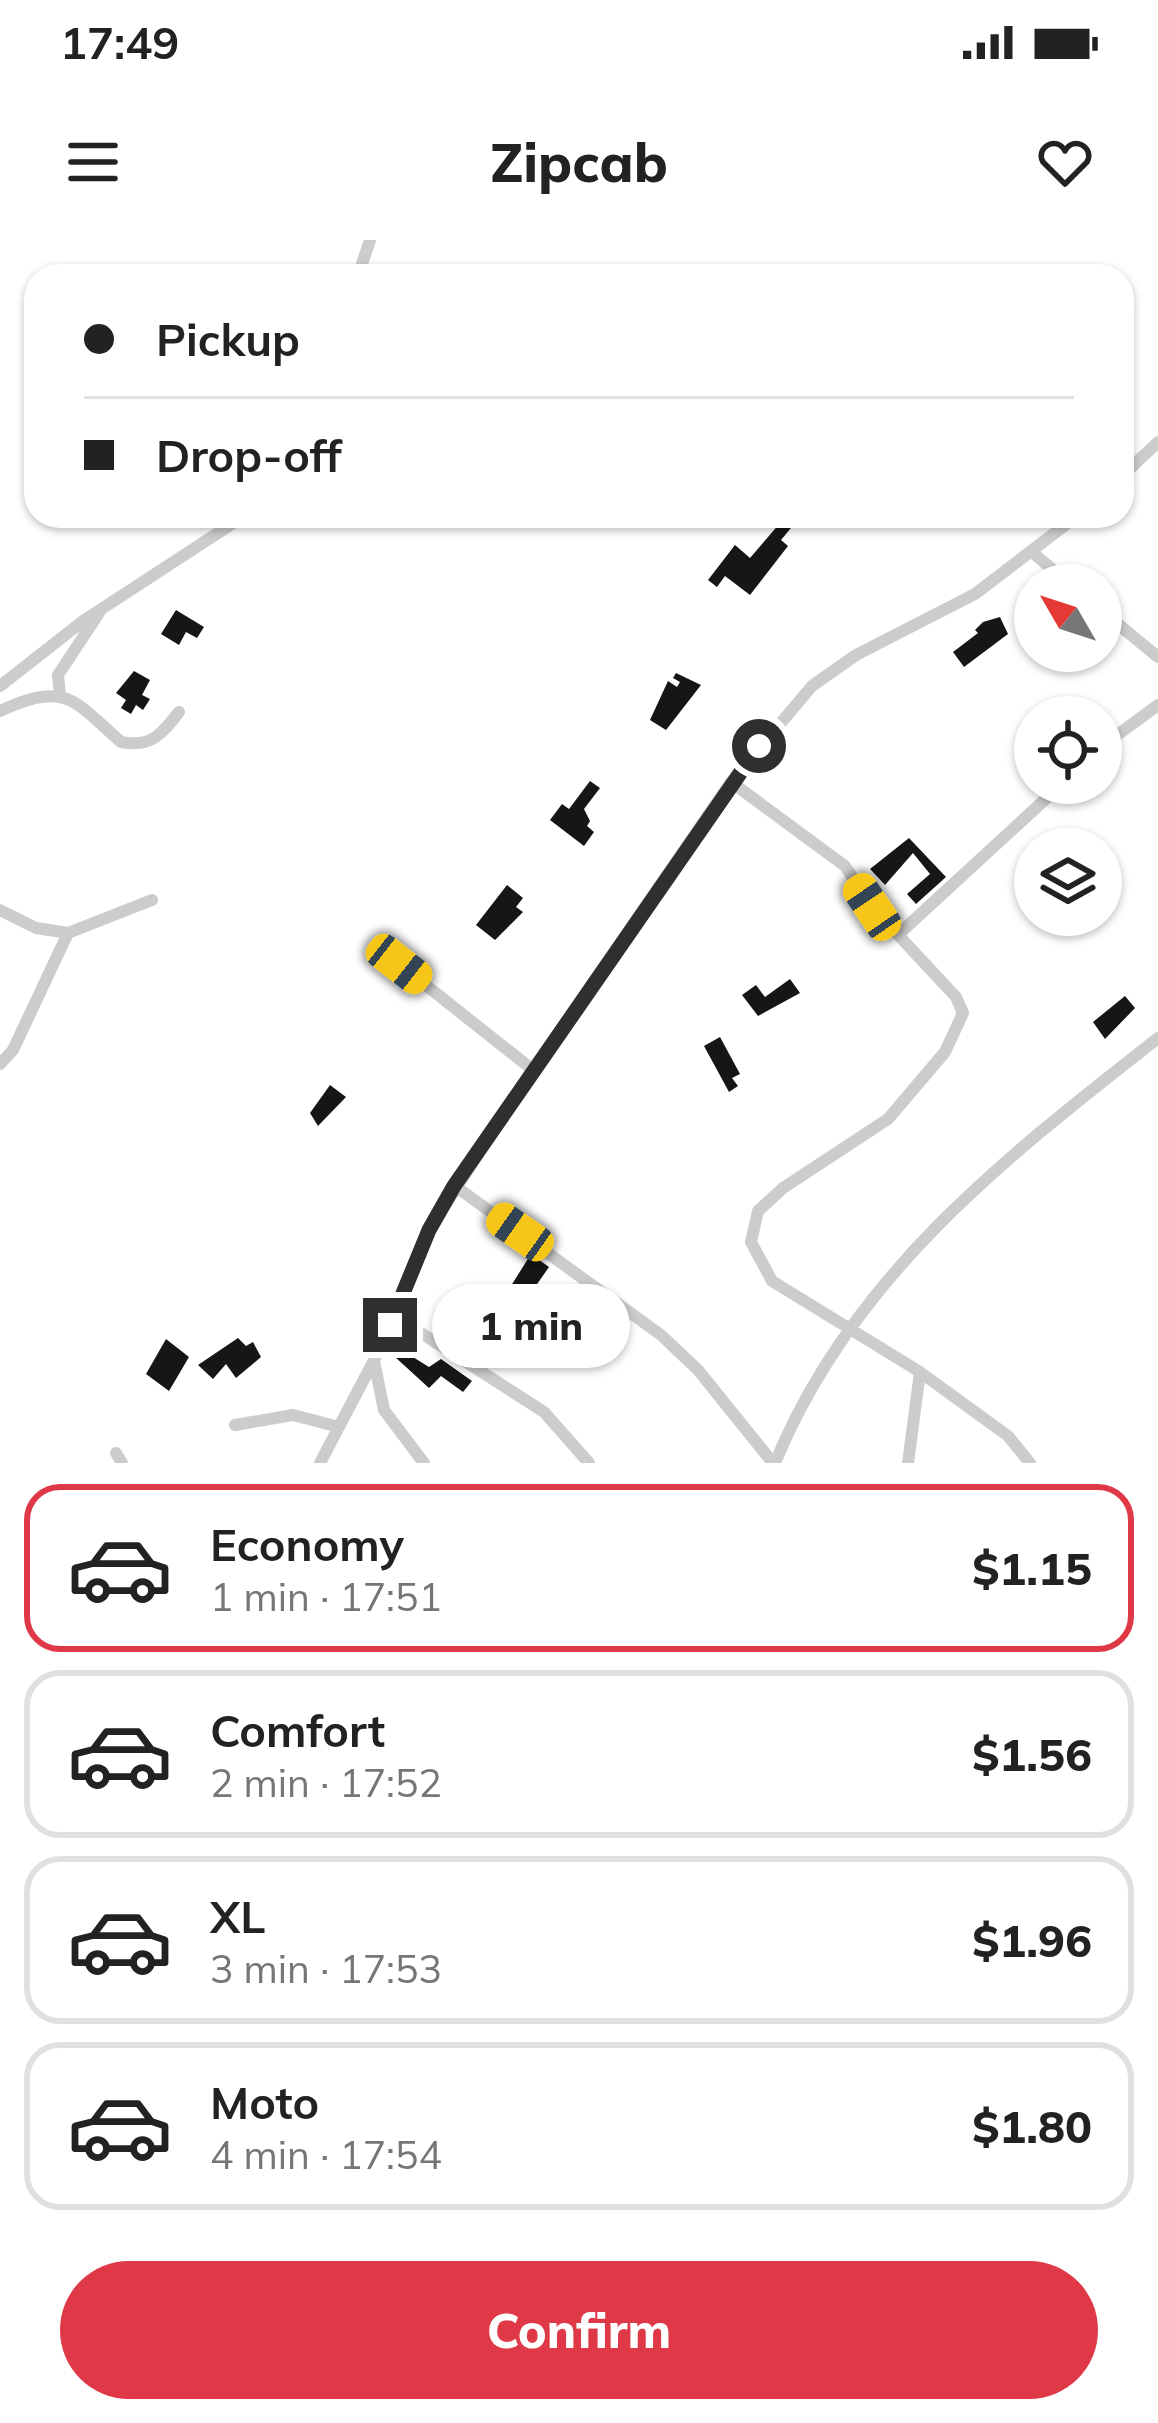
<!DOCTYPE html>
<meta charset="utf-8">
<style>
:root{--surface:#fff;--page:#f2f2f2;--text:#222;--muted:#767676;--line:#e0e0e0;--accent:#df3847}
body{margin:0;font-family:Mulish,sans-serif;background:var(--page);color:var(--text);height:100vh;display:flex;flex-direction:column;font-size:45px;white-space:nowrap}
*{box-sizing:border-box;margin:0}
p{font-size:39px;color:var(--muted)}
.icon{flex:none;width:66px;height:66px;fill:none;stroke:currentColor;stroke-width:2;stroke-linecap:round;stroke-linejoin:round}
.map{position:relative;height:1223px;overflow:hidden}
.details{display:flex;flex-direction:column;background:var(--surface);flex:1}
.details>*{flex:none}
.guide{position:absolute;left:24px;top:24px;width:1110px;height:264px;border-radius:36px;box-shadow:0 3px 9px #0004;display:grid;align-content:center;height:264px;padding:0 60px;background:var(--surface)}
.needle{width:78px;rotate:309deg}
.buttons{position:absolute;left:1014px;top:324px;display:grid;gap:24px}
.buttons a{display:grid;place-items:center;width:108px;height:108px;border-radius:50%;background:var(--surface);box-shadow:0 3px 9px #0004;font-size:60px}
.end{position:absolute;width:54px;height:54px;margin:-27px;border:15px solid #2f2f2f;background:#fff;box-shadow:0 0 0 6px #fff}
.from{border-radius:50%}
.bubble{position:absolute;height:84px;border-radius:42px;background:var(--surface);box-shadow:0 3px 9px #0004;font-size:39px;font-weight:800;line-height:84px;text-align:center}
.car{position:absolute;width:36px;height:72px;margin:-36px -18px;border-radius:15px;box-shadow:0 0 9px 3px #0007;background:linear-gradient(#f5c518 24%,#345 0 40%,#f5c518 0 76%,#345 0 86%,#f5c518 0)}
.guide b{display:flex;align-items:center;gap:42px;height:114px;font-size:45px}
.guide b+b{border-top:3px solid var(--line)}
.guide i{width:30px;height:30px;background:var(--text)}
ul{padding:21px 0 0;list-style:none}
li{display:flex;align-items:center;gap:36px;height:168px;margin:0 24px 18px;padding:0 36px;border:6px solid var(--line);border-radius:36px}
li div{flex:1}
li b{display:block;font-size:45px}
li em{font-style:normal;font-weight:800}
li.on{border-color:var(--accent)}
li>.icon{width:108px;height:108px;stroke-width:1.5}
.primary-button{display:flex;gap:24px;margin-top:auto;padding:24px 60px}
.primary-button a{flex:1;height:138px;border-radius:72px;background:var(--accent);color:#fff;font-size:48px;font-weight:800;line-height:138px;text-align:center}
.status{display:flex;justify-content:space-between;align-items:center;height:84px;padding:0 60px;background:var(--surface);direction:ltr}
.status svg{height:33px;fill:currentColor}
header{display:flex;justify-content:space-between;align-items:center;height:156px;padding:0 60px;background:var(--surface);font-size:54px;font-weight:800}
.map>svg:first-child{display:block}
</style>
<div class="status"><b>17:49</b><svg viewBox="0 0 49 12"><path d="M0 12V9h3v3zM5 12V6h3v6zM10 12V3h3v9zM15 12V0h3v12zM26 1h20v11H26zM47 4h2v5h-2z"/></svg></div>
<header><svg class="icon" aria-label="menu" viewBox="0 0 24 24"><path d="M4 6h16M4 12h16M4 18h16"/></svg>Zipcab<svg class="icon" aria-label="heart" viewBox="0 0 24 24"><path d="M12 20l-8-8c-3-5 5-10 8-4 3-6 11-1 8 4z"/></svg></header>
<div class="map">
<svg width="1158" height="1223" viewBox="0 0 1158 1223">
<rect width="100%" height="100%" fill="#fff"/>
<!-- building -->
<path fill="#161616" d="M786,276L795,283L781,300L788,306L750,355L725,336L717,347L708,340L735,305L750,318Z
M176,370L204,387L197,398L186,392L179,405L161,394Z
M1000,377L1008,394L964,427L953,412L978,393L975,390L983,382Z
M134,431L150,440L142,455L150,459L143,470L136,465L131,474L121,468L126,460L116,453Z
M676,433L701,445L666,490L650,480L668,441L677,447L680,442L673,438Z
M590,541L600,548L584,569L590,581L587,586L594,592L584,606L550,580L562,564L569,569Z
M909,598L946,637L916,664L907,654L930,634L913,613L885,645L870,629Z
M507,645L523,658L516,667L523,672L495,700L476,685Z
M790,739L800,753L758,776L742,755L756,745L765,757Z
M1125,756L1135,768L1105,799L1093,782Z
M720,797L740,834L732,838L738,846L729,852L704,806Z
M330,845L346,857L318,886L310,873Z
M531,1014L549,1027L533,1050L549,1060L540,1074L509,1049Z
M238,1098L246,1106L253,1102L261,1117L236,1138L226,1124L213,1139L198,1125Z
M166,1099L189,1117L169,1151L146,1134Z
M400,1109L429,1127L441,1119L472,1141L463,1152L441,1136L429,1148L395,1117Z"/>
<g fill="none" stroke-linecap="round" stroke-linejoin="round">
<!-- street -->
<path stroke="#ccc" stroke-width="12" d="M358,36L370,0
M1122,236L1158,202
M1033,313L1071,345
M1101,370L1158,417
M0,446L83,381L244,276
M60,455L58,435L99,373
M0,471C67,440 74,461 121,502C151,508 162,494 179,472
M1101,507L1158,465
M731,542L845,626L872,667L956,757L963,773L945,812L888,879L783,948L758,971L751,1002L772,1041L920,1132L1008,1196L1030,1223
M0,670L36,688L68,693
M901,692L1063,543
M399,724L533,830
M0,824L13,810L68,693L152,660
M455,946L661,1095L698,1130L773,1223
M393,1075L544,1172L589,1223
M235,1185L293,1175L339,1187
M116,1213L122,1223
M320,1223L373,1122
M424,1223L384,1170L374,1121L429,990L533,830L731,542L812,446L856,415L975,354L1077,276
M775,1223C851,1037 1005,918 1158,798
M908,1223L920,1132"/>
</g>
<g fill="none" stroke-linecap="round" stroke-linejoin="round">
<!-- route -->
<path stroke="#2f2f2f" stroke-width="15" d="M390,1085L429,990L454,946L759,506"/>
</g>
</svg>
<div class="buttons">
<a><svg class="needle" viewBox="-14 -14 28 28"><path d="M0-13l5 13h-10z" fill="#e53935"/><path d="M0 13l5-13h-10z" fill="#767676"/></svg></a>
<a><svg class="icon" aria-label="locate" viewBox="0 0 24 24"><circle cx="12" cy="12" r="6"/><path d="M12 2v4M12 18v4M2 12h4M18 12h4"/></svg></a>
<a><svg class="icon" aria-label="layers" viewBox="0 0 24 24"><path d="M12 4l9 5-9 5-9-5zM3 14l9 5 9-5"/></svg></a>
</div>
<i class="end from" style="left:759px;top:506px"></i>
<i class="end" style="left:390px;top:1085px"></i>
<div class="bubble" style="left:432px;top:1044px;width:198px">1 min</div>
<i class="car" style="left:872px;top:667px;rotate:326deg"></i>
<i class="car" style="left:399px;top:724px;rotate:128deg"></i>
<i class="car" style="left:520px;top:992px;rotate:305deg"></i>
<div class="guide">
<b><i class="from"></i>Pickup</b>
<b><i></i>Drop-off</b>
</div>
</div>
<section class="details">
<ul>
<li class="on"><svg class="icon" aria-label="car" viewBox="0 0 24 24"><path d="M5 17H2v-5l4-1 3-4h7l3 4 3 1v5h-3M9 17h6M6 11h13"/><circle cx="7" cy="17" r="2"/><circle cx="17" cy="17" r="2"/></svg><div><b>Economy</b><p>1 min · 17:51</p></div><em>$1.15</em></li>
<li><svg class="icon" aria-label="car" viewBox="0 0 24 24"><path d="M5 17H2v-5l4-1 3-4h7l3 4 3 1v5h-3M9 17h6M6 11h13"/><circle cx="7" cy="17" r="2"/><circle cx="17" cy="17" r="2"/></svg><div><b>Comfort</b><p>2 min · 17:52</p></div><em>$1.56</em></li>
<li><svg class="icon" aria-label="car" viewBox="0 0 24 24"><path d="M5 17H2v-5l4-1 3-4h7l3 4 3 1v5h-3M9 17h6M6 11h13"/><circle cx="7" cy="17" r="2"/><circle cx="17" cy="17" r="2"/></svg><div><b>XL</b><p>3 min · 17:53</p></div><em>$1.96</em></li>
<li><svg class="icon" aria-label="car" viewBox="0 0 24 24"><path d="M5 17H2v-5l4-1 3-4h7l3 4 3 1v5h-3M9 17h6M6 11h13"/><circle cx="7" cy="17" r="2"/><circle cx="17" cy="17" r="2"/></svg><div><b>Moto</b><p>4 min · 17:54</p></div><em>$1.80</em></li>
</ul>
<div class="primary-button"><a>Confirm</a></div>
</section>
